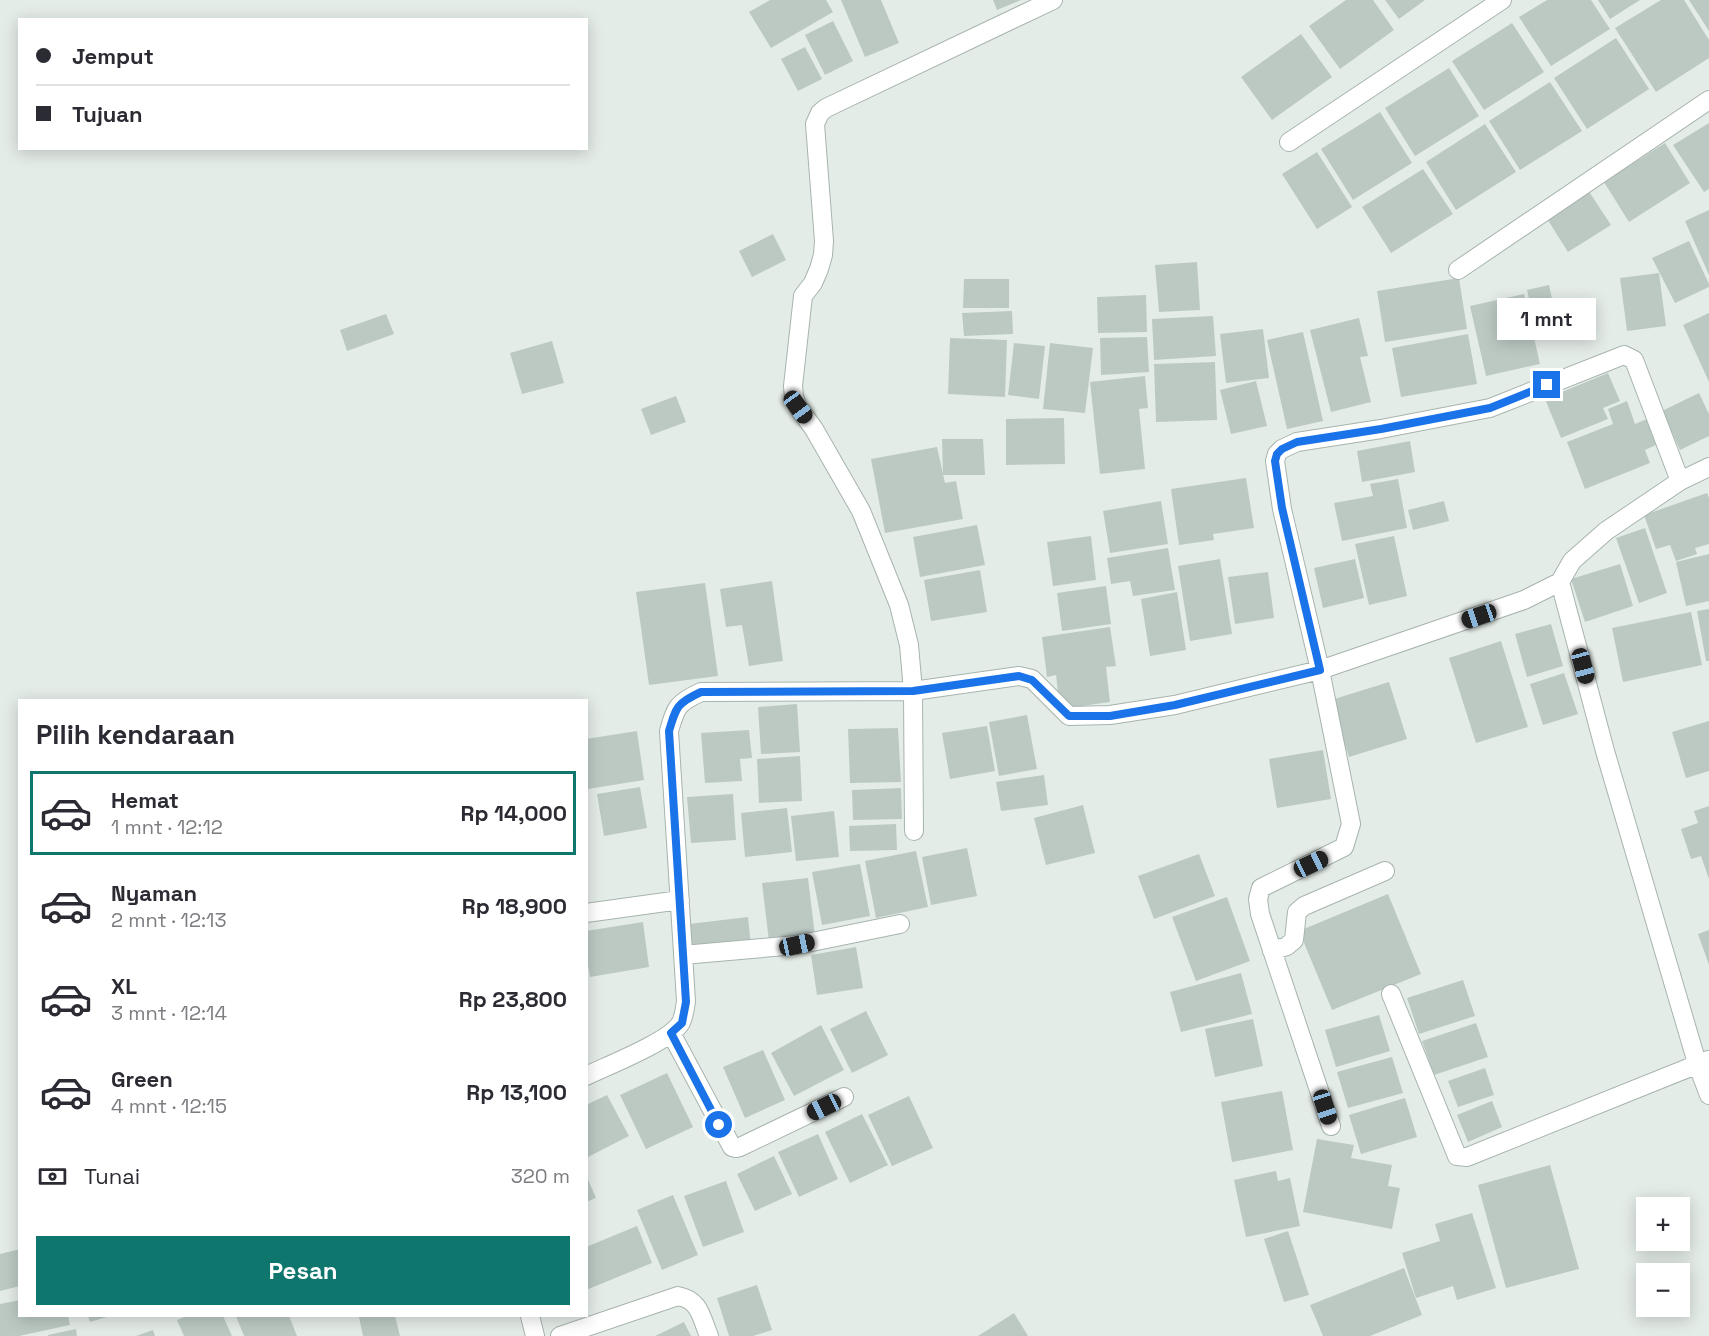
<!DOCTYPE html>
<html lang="id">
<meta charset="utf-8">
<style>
:root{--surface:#fff;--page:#f2f2f3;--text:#2b2b33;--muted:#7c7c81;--line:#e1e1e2;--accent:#0f766e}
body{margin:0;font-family:"Space Grotesk",sans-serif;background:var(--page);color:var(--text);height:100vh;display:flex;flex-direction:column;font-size:22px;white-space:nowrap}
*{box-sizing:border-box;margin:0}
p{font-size:20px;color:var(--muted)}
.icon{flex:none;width:33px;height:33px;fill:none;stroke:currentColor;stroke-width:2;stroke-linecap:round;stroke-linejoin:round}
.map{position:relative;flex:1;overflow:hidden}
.sheet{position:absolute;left:18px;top:699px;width:570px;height:618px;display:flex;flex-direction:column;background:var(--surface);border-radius:0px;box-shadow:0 3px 15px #0003}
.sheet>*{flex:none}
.guide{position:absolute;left:18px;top:18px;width:570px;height:132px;border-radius:0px;box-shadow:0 3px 15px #0003;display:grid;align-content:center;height:132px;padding:0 18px;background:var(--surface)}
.tools{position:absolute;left:1636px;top:1197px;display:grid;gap:12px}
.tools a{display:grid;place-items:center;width:54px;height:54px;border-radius:0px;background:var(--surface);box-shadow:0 3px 15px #0003;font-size:30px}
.end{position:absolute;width:27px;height:27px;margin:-14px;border:8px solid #1a73e8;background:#fff;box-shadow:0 0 0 3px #fff}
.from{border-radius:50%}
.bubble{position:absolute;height:42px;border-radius:0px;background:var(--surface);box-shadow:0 3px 15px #0003;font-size:20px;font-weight:700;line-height:42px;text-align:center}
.car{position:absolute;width:18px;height:36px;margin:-18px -9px;border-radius:8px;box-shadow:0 0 4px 2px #0007;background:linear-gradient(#222 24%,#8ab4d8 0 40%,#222 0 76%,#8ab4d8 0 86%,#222 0)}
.guide b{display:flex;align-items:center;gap:21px;height:57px;font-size:22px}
.guide b+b{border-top:2px solid var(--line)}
.guide i{width:15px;height:15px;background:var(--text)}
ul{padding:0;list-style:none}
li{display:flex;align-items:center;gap:18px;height:84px;margin:0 12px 9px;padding:0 6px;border:3px solid transparent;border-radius:0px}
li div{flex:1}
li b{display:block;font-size:22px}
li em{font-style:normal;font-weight:700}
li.selected{border-color:var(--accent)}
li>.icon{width:54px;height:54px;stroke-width:1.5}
h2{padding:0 18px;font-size:27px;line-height:72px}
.pay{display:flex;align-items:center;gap:15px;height:66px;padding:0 18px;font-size:22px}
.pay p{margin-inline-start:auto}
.cta{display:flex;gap:12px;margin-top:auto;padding:12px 18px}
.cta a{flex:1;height:69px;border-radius:0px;background:var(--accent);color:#fff;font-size:24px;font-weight:700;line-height:69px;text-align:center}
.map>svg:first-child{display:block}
</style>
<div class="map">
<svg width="1709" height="1336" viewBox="0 0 1709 1336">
<rect width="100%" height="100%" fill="#e4ece7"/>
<!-- building -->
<path fill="#bcc9c3" d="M770,0H826L833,12L771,48L749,12Z
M841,0H881L899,43L865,57Z
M993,0H1021L997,10Z
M1346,0H1373L1394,30L1340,69L1309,26Z
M1385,0H1425L1399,19Z
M1547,0H1591L1610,29L1551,66L1519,17Z
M1598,0H1640L1610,19Z
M1661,0H1684L1709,40V58L1656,92L1615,28Z
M1689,0H1709V31Z
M833,21L853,61L825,75L805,35Z
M1512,23L1544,72L1484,110L1452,61Z
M1301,34L1332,77L1272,120L1241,77Z
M1616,38L1649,89L1587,129L1554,78Z
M805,47L822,79L798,91L781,59Z
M1449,68L1479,116L1415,156L1385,108Z
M1550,82L1582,131L1520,170L1489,121Z
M1380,112L1412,163L1353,200L1321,149Z
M1709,123V189L1704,192L1673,145Z
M1485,124L1516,172L1456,210L1426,162Z
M1665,143L1690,183L1629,222L1604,182Z
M1317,152L1352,207L1317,229L1282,174Z
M1423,169L1453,214L1391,253L1362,207Z
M1586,187L1611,225L1568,252L1544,214Z
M1709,210V275L1685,221Z
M773,234L786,260L752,277L739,251Z
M1689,241L1709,284V287L1675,303L1652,258Z
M1197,262L1200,310L1159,312L1155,265Z
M1659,273L1666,326L1627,331L1620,278Z
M1459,278L1467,329L1385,342L1377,291Z
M964,279H1009V308H963Z
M1549,285L1557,321L1535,326L1527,290Z
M1524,294L1540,364L1486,376L1470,306Z
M1146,295L1147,332L1098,333L1097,297Z
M1012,311L1013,334L964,336L962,313Z
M1709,313V382L1683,325Z
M386,314L394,334L347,351L340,330Z
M1213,316L1216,356L1154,360L1152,319Z
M1359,318L1368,356L1360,357L1371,402L1331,412L1310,330Z
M1263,329L1269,378L1226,383L1220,334Z
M1303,332L1323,421L1287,429L1267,340Z
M1468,334L1477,384L1401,397L1392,348Z
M1147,337L1149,372L1101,375L1100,338Z
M950,338L1007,340L1005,397L948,394Z
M552,341L564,383L522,394L510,353Z
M1014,343L1045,346L1039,399L1008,395Z
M1050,343L1093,348L1085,413L1043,409Z
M1215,362L1217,420L1156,422L1154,364Z
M1608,373L1620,401L1603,408L1608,419L1561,438L1545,399Z
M1145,376L1148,408L1139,409L1145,469L1100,474L1090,382Z
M1256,381L1267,426L1231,434L1220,390Z
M1699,393L1709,414V436L1680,450L1662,411Z
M676,396L686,422L651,435L641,409Z
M1627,401L1635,424L1647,419L1656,445L1645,450L1650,463L1585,489L1567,442L1613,424L1608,409Z
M1064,418L1065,464L1006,465V419Z
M942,439H983L985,475H943Z
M1410,441L1415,472L1362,482L1357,451Z
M937,447L945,483L956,481L963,519L885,533L871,459Z
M1246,478L1254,528L1213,534L1214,540L1179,545L1171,489Z
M1398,479L1407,528L1342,541L1334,503L1373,496L1370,484Z
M1707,493L1709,498V544L1695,548L1697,554L1676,561L1670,545L1656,549L1644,515Z
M1161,501L1168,544L1110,553L1103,511Z
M1444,501L1449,521L1413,530L1408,510Z
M977,525L985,565L920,577L913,537Z
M1645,528L1667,593L1639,603L1616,538Z
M1091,536L1096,580L1053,586L1047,542Z
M1394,536L1407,596L1369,605L1355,544Z
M1168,548L1175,590L1133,596L1130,581L1111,584L1107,558Z
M1709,554V601L1686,606L1676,562Z
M1220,559L1232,634L1190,641L1178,566Z
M1355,559L1364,598L1323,608L1314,568Z
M1620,564L1633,606L1585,622L1571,579Z
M980,570L987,612L931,621L924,580Z
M1268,572L1274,618L1235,624L1228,577Z
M772,581L783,661L749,666L742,625L726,627L720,589Z
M705,583L718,676L649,685L636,592Z
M1106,586L1111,624L1062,631L1057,593Z
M1177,592L1186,650L1150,656L1141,599Z
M1709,609V661H1706L1697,611Z
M1691,612L1702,665L1623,682L1612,628Z
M1551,624L1563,666L1527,677L1515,634Z
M1110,627L1116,666L1106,667L1110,702L1060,709L1056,675L1047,677L1042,637Z
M1501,641L1528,727L1476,743L1449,658Z
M1564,673L1578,714L1543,725L1530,684Z
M1389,682L1407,739L1349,757L1331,700Z
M797,704L800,752L761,754L758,707Z
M1027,715L1037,769L999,776L989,722Z
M1709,721V771L1686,778L1672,732Z
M987,726L995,771L950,779L942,733Z
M898,728L901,782L850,783L848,729Z
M749,730L752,758L740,759L742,781L705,783L701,733Z
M637,731L644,780L588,789L586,739Z
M1323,750L1331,799L1277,808L1269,759Z
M800,756L802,801L759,803L757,759Z
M1044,775L1048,805L1001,811L996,782Z
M640,787L647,828L604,836L597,794Z
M901,788L902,819L853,820L852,790Z
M733,794L736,840L691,843L687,797Z
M1083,805L1095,853L1046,865L1034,818Z
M1709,806V879L1701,856L1691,859L1681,829L1698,823L1694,811Z
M787,808L792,852L745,857L741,813Z
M834,811L839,857L796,861L791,816Z
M896,824L897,850L850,851L849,826Z
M967,848L977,896L931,905L922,857Z
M916,851L928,907L876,918L865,861Z
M1199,854L1215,896L1154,919L1138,876Z
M860,864L870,916L822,925L812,872Z
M808,878L815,936L769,941L762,883Z
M1388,894L1421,974L1332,1010L1299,931Z
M1227,897L1250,961L1196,981L1172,917Z
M748,917L751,946L692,952L689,924Z
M643,922L649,967L590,977L586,954V931Z
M1709,930V965L1698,934Z
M856,947L863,988L817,995L811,955Z
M1241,973L1252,1014L1181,1032L1170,992Z
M1463,980L1475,1016L1419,1034L1407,998Z
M866,1011L888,1055L852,1073L830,1029Z
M1379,1015L1390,1051L1336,1067L1325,1030Z
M1253,1019L1263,1066L1215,1077L1205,1029Z
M1476,1023L1488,1057L1434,1075L1422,1041Z
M821,1025L844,1070L794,1096L771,1053Z
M763,1050L785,1100L745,1118L723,1067Z
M1392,1057L1403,1093L1348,1108L1337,1072Z
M1485,1068L1494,1095L1458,1107L1448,1081Z
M667,1073L693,1127L646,1149L620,1095Z
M1282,1091L1293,1150L1232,1162L1221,1102Z
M607,1095L629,1136L586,1158V1105Z
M909,1096L933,1148L892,1166L868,1115Z
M1405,1098L1417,1137L1361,1154L1349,1115Z
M1492,1101L1502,1127L1468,1142L1457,1115Z
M862,1114L888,1165L850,1183L825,1132Z
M818,1134L838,1179L799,1197L778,1152Z
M1317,1139L1354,1145L1351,1158L1392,1165L1388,1186L1400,1188L1392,1229L1303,1212Z
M774,1156L792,1194L755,1211L737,1174Z
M1550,1165L1579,1269L1506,1288L1478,1185Z
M1276,1171L1278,1181L1290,1178L1300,1226L1246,1237L1234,1180Z
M586,1175L596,1198L586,1202Z
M726,1181L744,1232L703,1247L684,1196Z
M673,1195L698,1255L662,1270L637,1210Z
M1472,1213L1496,1288L1457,1300L1453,1286L1416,1298L1402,1253L1440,1241L1435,1224Z
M637,1226L652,1263L586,1290V1247Z
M1288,1231L1309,1295L1284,1302L1264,1239Z
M20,1249V1286L0,1291V1254Z
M1404,1268L1422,1315L1370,1336H1323L1310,1305Z
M757,1285L772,1330L753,1336H729L717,1298Z
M20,1300V1316H68L70,1325L19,1336H0V1304Z
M1014,1313L1028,1336H978Z
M88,1316H110L90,1322Z
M187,1316H223L232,1336H184L177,1320Z
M236,1316H289L297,1336H244Z
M363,1316H395L400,1336H363L359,1317Z
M684,1322L691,1336H655Z
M76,1329L77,1336H48V1335Z
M153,1330L155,1336H136Z"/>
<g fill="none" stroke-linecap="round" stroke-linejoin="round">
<defs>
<path id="minor" d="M1053,0L826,108L820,113L815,124L824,241L823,255L819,269L813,283L803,296L793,386L794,397L798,407L814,429L861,511L899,605L909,645L913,691L1019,676L1032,679L1069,716L1110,715L1175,705L1320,670L1524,600L1560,582L1572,561L1606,531L1680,481L1709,467
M1289,142L1502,0
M1458,270L1709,100
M1560,582L1605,751L1697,1063L1709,1095
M586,913L680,900
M1272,951L1287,946L1294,940L1297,912L1304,906L1385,871
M683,955L797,945L900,924
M1391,994L1457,1156L1467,1157L1708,1060
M671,1033L732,1147L736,1148L740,1147L844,1097
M586,1076C609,1065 668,1042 680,1024C684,1018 685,1008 686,1001L669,731C676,707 677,703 701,692L913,691L914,831
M1331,1126L1260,914L1258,899L1261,888L1344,847L1351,824L1320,670L1282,509L1275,461L1277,454L1282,449L1297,442L1381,429L1490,408L1624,355L1634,360L1680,481
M530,1316L535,1336
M560,1336L678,1296C700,1300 701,1317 709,1336"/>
</defs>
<!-- minor casing -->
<use href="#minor" stroke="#a7b4ad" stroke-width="20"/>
<!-- minor -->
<use href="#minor" stroke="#fff" stroke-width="18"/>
</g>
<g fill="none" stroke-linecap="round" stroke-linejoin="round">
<!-- route -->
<path stroke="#1a73e8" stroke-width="8" d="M719,1125L671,1033L682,1023L686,1002L669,731C676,707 677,703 701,692L913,691L1019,676L1032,680L1069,716H1110L1175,705L1320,670L1282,508L1275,461L1277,454L1282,449L1297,442L1381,429L1490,408L1547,385"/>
</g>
</svg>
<div class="tools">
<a>+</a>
<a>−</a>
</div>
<i class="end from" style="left:719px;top:1125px"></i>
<i class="end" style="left:1547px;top:385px"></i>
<div class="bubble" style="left:1497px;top:298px;width:99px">1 mnt</div>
<i class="car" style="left:798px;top:407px;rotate:144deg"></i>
<i class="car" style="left:1479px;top:616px;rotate:251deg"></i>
<i class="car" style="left:1583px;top:666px;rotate:165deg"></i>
<i class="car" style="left:1311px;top:864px;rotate:65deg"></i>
<i class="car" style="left:797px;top:945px;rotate:78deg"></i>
<i class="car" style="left:824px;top:1107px;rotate:244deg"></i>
<i class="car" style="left:1325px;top:1107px;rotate:162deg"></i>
<div class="guide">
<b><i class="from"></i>Jemput</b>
<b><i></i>Tujuan</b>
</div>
<section class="sheet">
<h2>Pilih kendaraan</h2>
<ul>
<li class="selected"><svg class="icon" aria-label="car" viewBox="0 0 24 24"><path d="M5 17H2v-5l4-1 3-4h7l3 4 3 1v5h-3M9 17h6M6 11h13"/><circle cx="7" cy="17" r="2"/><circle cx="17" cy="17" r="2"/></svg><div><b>Hemat</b><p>1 mnt · 12:12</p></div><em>Rp 14,000</em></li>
<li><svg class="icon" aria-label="car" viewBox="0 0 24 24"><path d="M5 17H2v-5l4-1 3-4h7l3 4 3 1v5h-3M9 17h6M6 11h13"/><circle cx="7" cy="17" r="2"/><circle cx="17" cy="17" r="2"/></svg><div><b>Nyaman</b><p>2 mnt · 12:13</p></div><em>Rp 18,900</em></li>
<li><svg class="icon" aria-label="car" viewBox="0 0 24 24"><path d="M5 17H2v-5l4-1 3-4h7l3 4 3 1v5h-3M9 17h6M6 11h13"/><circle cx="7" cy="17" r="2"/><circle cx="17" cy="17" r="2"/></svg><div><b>XL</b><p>3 mnt · 12:14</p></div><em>Rp 23,800</em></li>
<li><svg class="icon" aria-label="car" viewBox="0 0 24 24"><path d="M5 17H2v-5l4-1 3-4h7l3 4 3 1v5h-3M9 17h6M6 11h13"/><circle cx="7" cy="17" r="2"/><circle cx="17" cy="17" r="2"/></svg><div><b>Green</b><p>4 mnt · 12:15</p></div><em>Rp 13,100</em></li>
</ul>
<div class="pay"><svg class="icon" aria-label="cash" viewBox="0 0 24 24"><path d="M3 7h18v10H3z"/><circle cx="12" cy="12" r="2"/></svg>Tunai<p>320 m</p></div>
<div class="cta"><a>Pesan</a></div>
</section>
</div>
